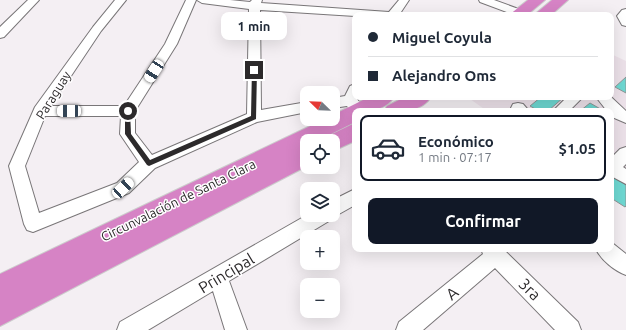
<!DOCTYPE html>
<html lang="es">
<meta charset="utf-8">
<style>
:root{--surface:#fff;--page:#f2f2f3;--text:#1f2937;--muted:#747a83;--line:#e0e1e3;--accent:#111827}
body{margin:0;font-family:Ubuntu,sans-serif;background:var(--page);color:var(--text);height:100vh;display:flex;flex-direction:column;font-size:15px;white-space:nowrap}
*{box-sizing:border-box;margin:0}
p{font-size:13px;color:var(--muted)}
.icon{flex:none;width:22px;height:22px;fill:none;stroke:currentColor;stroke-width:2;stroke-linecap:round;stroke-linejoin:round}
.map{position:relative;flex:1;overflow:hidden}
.sheet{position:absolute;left:352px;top:108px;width:262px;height:144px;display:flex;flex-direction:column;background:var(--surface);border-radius:8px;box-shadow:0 4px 16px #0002}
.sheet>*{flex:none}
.banner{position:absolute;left:352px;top:12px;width:262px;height:88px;border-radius:8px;box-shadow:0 4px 16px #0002;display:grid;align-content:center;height:88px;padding:0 16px;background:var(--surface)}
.needle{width:26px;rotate:293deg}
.controls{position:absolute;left:300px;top:86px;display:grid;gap:8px}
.controls a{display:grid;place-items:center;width:40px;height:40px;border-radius:8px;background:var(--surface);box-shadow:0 4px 16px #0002;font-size:20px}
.end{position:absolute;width:18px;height:18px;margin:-9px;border:5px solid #2c2a2b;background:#fff;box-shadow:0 0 0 2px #fff}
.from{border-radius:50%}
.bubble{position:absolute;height:28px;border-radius:8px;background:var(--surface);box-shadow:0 4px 16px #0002;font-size:13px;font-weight:700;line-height:28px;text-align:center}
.car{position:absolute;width:12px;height:24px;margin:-12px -6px;border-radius:5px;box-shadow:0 0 3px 1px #0007;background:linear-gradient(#fff 24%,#345 0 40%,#fff 0 76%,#345 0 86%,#fff 0)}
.banner b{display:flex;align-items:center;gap:14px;height:38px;font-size:15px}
.banner b+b{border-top:1px solid var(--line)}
.banner i{width:10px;height:10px;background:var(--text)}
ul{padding:7px 0 0;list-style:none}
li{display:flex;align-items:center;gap:12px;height:66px;margin:0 8px 6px;padding:0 8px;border:2px solid var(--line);border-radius:8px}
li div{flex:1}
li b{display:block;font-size:15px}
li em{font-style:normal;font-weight:700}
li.selected{border-color:var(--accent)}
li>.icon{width:36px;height:36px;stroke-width:1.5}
.action{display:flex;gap:8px;margin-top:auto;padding:8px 16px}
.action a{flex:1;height:46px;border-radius:8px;background:var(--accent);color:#fff;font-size:16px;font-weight:700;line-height:46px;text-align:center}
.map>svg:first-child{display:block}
</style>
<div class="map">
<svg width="626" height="330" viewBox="0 0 626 330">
<rect width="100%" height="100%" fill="#f4eff3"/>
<!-- built -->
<path fill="#ece1e9" d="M611,54L626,61V208L611,198V111H487L470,99L472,97H611Z"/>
<!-- building -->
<path fill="#6ed8d2" stroke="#909595" d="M626,77V93L615,87Z
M541,97H564L548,111H539L530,106Z
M590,103L604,111H580Z
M611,175L626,185V206L625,207L611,198Z"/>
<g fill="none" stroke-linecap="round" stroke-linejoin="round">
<defs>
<path id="minor" d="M28,0H39L4,37L0,38V27Z
M115,0H126L101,31L51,106H124L165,44L186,0H196L177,44L135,111V133L152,155L247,114L249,9L202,3L197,0H230L250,2L252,0H262L261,3L389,12L399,0H409L399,15H355V16L260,10L261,110L307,102V112L257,122L155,168L129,193L33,232L27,230L24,224L9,166L35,107L93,27ZM45,116H121L120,134L139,162L117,183L39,213L25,166Z
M479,0H494L524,11L526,13L524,15H515L480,2Z
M626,9V26L622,25L617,16L622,10Z
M355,84V97H358L357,99L366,111H355V115L347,106L333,108V98L345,96L350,86Z
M567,97H583L569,111H553Z
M596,97H611L626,111V123L612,117L611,111H607Z
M518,103L523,104L529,111H513L511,108L513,104Z
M626,147V164L623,167L626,169V184L611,176V158L620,149Z
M355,189V205L339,214L331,216L329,221L229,281L247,330H225L213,291L148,330H117L120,322L307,215H333V200Z
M611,242L626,254V275C615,271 601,260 596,249H611Z
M481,249H503L578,322L581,330H555L495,268L423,330H396L399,322L483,254Z"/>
<path id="highway" d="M528,0H545L527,15H509Z
M552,0H568L551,15H534Z
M369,97H394C385,111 369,111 355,111V122L317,141H307V146L300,150L307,147V166L0,326V274L325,119H333V115Z
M405,97H431C421,113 400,111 384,111L387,106Z
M355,123V141L333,151V141H324L326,137Z"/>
</defs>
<!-- minor casing -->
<use href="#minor" stroke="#797678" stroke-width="2"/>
<!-- highway casing -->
<use href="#highway" stroke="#ccc" stroke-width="2"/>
<!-- minor -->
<use href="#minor" fill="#fff" fill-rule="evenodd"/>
<!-- highway -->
<use href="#highway" fill="#d683c5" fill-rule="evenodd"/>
</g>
<!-- route -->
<path fill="#2c2a2b" d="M252,68L257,70L256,119L149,166L147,165L125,134V111L128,109L130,111L131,134L150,160L251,116Z"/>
<g text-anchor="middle" stroke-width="3" stroke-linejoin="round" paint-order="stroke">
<!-- street labels -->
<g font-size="13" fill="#2c2a2b" stroke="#fffeff">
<text transform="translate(53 95) rotate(-58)" y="5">Paraguay</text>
<text transform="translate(178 200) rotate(-26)" y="5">Circunvalación de Santa Clara</text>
</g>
<!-- near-street labels -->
<g font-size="16" fill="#2c2a2b" stroke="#fffeff">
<text transform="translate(226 273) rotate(-31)" y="6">Principal</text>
<text transform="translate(530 289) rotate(45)" y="6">3ra</text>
<text transform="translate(452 293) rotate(-40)" y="6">A</text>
</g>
</g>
</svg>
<div class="controls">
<a><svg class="needle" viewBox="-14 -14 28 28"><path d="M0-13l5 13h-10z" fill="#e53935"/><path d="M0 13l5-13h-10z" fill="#747a83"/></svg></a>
<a><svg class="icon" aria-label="locate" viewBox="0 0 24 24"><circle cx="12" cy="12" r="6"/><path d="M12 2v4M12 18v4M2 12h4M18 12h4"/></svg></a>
<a><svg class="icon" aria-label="layers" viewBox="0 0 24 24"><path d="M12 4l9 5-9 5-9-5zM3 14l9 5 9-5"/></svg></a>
<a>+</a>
<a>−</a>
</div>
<i class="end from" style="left:128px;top:111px"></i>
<i class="end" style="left:254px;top:70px"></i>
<div class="bubble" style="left:221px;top:12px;width:66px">1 min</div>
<i class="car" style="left:154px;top:71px;rotate:213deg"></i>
<i class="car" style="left:69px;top:111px;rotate:270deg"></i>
<i class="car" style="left:123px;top:188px;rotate:47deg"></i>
<div class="banner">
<b><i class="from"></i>Miguel Coyula</b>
<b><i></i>Alejandro Oms</b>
</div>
<section class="sheet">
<ul>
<li class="selected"><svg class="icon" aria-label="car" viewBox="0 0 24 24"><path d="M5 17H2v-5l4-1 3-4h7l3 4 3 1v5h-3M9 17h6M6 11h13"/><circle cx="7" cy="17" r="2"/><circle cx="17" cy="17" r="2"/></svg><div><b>Económico</b><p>1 min · 07:17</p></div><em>$1.05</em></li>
</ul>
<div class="action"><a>Confirmar</a></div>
</section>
</div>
